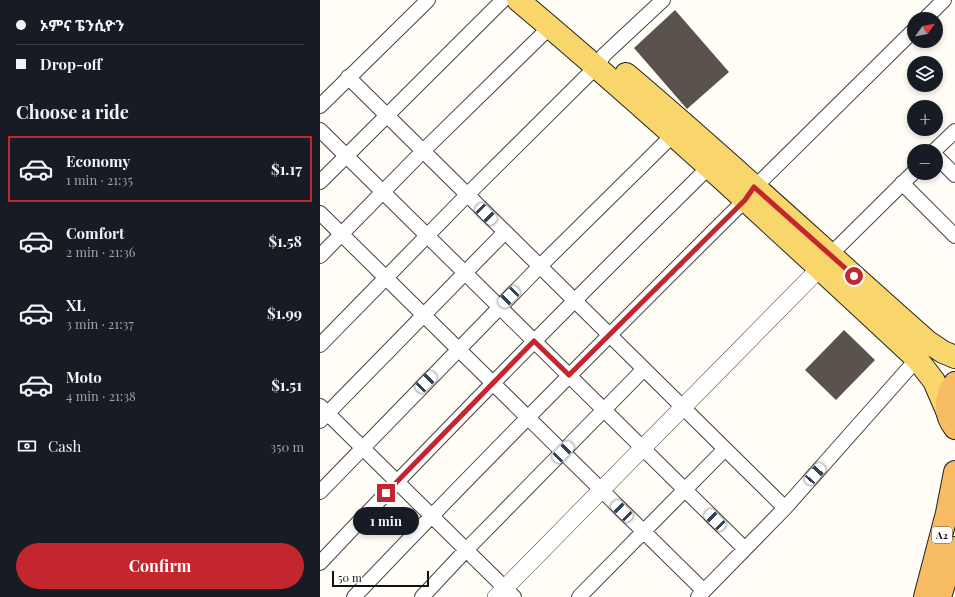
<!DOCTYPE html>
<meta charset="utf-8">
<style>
:root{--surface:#171b24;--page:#20242c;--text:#f1f3f6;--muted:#9ea1a6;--line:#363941;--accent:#c4262e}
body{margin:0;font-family:"Playfair Display","Noto Sans Ethiopic",serif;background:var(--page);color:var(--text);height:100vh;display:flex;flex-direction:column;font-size:15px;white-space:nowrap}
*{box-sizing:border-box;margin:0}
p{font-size:13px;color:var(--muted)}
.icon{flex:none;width:22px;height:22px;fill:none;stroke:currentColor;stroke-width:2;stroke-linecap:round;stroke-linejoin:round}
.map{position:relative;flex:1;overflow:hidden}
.drawer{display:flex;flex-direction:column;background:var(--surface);width:320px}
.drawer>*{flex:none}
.guide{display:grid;align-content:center;height:88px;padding:0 16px;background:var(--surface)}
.needle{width:26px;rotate:57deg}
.tools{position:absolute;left:587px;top:12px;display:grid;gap:8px}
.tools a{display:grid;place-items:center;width:36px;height:36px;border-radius:50%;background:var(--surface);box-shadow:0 2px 6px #0003;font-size:20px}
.scale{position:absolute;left:12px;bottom:10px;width:97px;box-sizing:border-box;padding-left:4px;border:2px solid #111;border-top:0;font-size:11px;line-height:14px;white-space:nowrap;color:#111;-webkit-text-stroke:3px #fff;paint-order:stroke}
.end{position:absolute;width:18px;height:18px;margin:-9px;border:5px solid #c4262e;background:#fff;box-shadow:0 0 0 2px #fff}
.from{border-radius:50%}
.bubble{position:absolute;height:28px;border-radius:14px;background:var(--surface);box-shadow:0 2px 6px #0003;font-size:13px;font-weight:700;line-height:28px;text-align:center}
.car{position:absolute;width:12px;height:24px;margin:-12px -6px;border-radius:5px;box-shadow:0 0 3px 1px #0007;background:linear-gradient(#fff 24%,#345 0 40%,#fff 0 76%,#345 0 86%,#fff 0)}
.guide b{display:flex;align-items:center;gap:14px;height:38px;font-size:15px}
.guide b+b{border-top:1px solid var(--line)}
.guide i{width:10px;height:10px;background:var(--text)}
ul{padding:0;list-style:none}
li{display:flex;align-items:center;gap:12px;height:66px;margin:0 8px 6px;padding:0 8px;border:2px solid transparent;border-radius:0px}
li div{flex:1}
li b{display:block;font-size:15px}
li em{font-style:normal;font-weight:700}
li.selected{border-color:var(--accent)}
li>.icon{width:36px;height:36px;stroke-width:1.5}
h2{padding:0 16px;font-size:18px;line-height:48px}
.pay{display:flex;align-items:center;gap:10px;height:44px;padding:0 16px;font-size:15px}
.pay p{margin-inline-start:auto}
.action{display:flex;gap:8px;margin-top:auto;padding:8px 16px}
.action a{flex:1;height:46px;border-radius:24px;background:var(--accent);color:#fff;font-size:16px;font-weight:700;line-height:46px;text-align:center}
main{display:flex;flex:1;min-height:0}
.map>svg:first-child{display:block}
</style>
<main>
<section class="drawer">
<div class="guide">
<b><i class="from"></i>ኦምና ፔንሲዮን</b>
<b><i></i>Drop-off</b>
</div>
<h2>Choose a ride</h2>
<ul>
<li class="selected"><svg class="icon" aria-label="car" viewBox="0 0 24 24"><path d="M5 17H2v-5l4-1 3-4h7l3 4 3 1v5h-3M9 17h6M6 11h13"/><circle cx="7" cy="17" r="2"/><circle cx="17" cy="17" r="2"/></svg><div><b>Economy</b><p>1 min · 21:35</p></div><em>$1.17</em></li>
<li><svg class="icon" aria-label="car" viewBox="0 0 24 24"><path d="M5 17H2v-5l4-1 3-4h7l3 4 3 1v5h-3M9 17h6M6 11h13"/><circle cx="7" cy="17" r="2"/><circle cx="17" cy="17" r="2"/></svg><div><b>Comfort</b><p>2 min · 21:36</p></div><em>$1.58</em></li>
<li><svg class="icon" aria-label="car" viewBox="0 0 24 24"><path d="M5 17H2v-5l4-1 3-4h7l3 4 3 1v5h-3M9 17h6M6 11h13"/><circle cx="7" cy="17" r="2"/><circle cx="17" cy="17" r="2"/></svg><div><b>XL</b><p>3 min · 21:37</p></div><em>$1.99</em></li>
<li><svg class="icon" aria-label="car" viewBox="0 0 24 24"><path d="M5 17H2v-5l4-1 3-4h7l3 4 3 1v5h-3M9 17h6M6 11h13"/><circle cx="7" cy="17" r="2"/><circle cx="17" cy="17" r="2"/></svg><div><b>Moto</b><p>4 min · 21:38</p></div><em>$1.51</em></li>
</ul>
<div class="pay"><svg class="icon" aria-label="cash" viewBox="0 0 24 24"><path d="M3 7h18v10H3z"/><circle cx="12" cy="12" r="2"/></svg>Cash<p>350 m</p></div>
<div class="action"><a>Confirm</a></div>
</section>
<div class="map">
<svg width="635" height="597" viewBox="0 0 635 597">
<rect width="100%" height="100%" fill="#fffdf5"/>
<!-- building -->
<path fill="#5a524d" d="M355,10L409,72L367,109L314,48Z
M524,330L555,360L516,400L485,370Z"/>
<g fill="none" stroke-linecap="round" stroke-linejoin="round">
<defs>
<path id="minor" d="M605,19L624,0
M28,77L465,508
M0,106L108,0
M0,130L425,549
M614,151L635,131
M616,156L635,175
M0,182L183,0
M582,183L635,236
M0,213L384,591
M510,255L594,172
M0,256L103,151L230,27
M0,345L147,195L276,67L284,55L343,0
M0,406L194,597
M0,421L185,232
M0,492L220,266L353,135
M0,563C127,428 257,297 389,167
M34,597C162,462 293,331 425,200L435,187L594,30
M102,597L146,550L324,369
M259,597L405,449
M378,597L465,508L597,359"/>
<path id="tertiary" d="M176,597L500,268L508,259"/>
<path id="primary" d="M198,0C335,115 466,237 597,359L614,381L627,411
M306,74C409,161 507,253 608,342L623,352L635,357"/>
<path id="trunk" d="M635,383C624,397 624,414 635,428
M605,597L627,513L635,472
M620,597L635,548"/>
</defs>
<!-- minor casing -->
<use href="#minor" stroke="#444" stroke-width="16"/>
<!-- tertiary casing -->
<use href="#tertiary" stroke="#444" stroke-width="18"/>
<!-- primary casing -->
<use href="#primary" stroke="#222" stroke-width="24"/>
<!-- trunk casing -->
<use href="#trunk" stroke="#222" stroke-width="24"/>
<!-- minor -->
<use href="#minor" stroke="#fff" stroke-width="14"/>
<!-- tertiary -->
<use href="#tertiary" stroke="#fff" stroke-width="17"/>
<!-- primary -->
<use href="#primary" stroke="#f9d66b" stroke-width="22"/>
<!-- trunk -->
<use href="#trunk" stroke="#f7bc64" stroke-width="22"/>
</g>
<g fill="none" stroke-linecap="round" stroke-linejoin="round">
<!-- route -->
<path stroke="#c4262e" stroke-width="5" d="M66,493L214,341L249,375L425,200L434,187L534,276"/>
</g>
<g text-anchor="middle" stroke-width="4" stroke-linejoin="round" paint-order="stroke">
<!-- shield labels -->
<rect fill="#fff" stroke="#585858" stroke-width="1" x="612" y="527" width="20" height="16" rx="3"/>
<g font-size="10" font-weight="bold" fill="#111">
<text x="622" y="539">A2</text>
</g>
</g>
</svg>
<div class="tools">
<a><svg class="needle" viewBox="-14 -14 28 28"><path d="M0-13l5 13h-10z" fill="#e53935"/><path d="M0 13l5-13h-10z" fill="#9ea1a6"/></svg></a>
<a><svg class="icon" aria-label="layers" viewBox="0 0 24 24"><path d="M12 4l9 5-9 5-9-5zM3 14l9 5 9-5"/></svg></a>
<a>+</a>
<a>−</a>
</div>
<div class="scale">50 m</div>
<i class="end from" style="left:534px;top:276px"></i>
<i class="end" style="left:66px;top:493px"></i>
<div class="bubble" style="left:33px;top:507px;width:66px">1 min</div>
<i class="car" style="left:166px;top:214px;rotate:135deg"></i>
<i class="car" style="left:189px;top:297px;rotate:225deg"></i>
<i class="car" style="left:106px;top:382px;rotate:44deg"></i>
<i class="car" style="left:243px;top:452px;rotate:44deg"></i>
<i class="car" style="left:495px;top:474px;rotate:42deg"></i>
<i class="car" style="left:302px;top:511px;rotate:315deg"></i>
<i class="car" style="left:395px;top:520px;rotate:315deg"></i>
</div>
</main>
